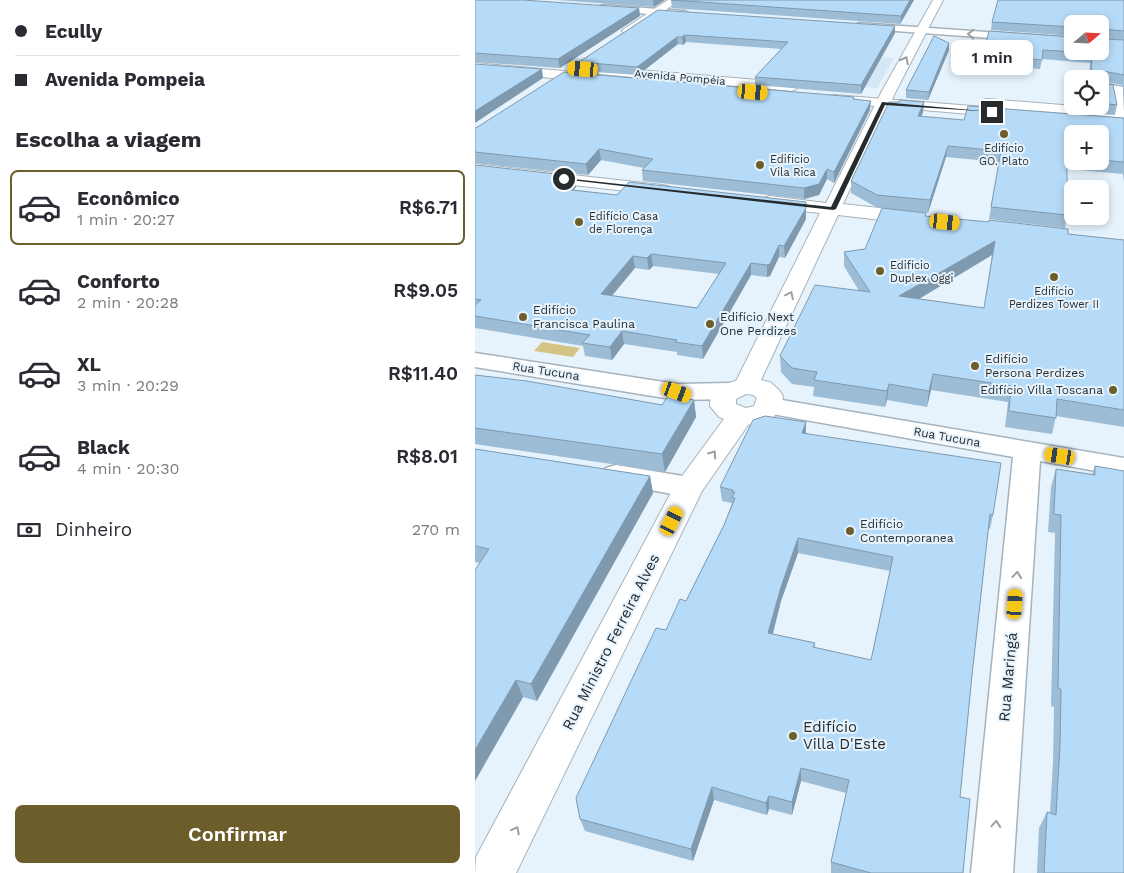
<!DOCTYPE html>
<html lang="pt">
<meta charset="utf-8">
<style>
:root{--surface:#fff;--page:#f7f7f7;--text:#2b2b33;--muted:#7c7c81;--line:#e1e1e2;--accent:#6b5e2b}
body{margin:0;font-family:"Work Sans",sans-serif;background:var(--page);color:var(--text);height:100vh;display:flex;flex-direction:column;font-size:19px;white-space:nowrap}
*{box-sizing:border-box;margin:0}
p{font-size:16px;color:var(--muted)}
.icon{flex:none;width:28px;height:28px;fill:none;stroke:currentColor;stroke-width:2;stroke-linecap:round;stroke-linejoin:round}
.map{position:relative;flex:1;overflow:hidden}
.panel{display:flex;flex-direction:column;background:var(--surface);width:475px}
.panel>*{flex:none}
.guide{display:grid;align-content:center;height:110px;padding:0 15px;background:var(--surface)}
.needle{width:32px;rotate:71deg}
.fabs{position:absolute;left:589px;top:15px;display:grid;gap:10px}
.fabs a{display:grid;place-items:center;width:45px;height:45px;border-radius:8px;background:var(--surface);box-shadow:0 2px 8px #0003;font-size:25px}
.end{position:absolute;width:22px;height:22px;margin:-11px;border:6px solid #262b2e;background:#fff;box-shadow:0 0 0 2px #fff}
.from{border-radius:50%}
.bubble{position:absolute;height:35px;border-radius:8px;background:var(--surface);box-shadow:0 2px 8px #0003;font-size:16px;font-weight:600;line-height:35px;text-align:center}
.car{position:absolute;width:15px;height:30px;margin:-15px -8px;border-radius:6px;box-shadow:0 0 4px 1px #0007;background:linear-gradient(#f5c518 24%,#345 0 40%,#f5c518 0 76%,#345 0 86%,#f5c518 0)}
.guide b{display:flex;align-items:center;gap:18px;height:48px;font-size:19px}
.guide b+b{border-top:1px solid var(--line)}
.guide i{width:12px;height:12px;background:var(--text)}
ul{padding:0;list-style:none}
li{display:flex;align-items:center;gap:15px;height:75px;margin:0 10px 8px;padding:0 5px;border:2px solid transparent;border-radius:8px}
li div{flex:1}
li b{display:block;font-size:19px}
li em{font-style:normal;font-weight:600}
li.current{border-color:var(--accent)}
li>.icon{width:45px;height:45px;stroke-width:1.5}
h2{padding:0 15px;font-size:22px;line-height:60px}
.pay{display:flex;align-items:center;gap:12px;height:55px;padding:0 15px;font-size:19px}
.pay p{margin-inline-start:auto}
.cta{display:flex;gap:10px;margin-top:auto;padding:10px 15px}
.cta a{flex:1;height:58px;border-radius:8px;background:var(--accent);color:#fff;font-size:20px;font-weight:600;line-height:58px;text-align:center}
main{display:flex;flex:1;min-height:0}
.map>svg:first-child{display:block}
</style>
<main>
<section class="panel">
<div class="guide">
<b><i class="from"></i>Ecully</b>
<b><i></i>Avenida Pompeia</b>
</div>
<h2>Escolha a viagem</h2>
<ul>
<li class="current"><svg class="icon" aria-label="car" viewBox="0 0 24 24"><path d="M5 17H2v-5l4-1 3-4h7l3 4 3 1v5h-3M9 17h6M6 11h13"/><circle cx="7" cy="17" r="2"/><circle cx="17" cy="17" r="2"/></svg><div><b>Econômico</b><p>1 min · 20:27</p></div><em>R$6.71</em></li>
<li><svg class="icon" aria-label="car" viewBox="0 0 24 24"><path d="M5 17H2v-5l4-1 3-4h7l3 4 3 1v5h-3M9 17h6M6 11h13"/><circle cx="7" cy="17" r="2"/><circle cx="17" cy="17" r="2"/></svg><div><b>Conforto</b><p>2 min · 20:28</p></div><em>R$9.05</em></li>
<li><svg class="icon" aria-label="car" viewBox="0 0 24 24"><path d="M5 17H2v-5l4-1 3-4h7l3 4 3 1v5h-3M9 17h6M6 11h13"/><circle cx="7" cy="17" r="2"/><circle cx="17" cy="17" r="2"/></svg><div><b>XL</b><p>3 min · 20:29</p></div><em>R$11.40</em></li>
<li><svg class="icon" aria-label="car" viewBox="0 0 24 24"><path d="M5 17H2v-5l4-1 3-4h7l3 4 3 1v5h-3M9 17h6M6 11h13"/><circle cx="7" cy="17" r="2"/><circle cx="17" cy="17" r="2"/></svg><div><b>Black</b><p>4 min · 20:30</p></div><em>R$8.01</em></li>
</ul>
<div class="pay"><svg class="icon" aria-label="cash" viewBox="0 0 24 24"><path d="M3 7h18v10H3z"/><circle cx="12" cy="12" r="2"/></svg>Dinheiro<p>270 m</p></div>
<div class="cta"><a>Confirmar</a></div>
</section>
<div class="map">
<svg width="649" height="873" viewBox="0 0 649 873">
<rect width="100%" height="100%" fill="#e6f3fc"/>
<!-- built -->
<path fill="#d3e7f5" d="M346,52L419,58L402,88L323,82Z"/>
<!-- green -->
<path fill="#d3c486" d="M67,342L105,348L98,357L59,351Z"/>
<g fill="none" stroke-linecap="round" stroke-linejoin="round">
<defs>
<path id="minor" d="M129,5L210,11L215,14L210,17L125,10L124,8L125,6Z
M384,23L598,38V44L380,28L379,26Z
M625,83L648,87L649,118L642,117L637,93L625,91Z
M0,353L202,384L255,383L264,386L267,391L264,396L255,399L202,400L0,367Z
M295,398L649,458V476L565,461L538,873H496L538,457L286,412L282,406L286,400Z
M141,465L214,477L224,480L228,487L224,494L214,497L131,482L127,475L131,468Z"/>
<path id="tertiary" d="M458,0H468L421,91L368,204L441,212L448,214L450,218L448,222L441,224L363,215L286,380L295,382L304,390L308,396L307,405L298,418L273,425L227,491L41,873H0L1,857L199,487L249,419L244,417L235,406C235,390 247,384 261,381L345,213L295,208L289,206L286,202L289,198L295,196L351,203L407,91ZM271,394L278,395L282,398L279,406L271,408L261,404V399Z
M0,164L187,185L193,186L196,190L193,194L187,195L0,174Z"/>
<path id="secondary" d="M193,0H205L157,33H149L147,31L149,29Z
M0,63L122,74L129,78L122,82L0,71Z
M129,67L317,83L324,87L317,91L124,74L122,71Z
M359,95L510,107L505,103L507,100L512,99L649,110V118L532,109L537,113L535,116L530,117L354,102L352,99L354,96Z"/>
</defs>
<!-- minor casing -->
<use href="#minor" stroke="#a7b3bc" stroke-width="3"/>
<!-- tertiary casing -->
<use href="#tertiary" stroke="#a7b3bc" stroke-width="2"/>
<!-- secondary casing -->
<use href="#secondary" stroke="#a7b3bc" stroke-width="2"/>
<!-- minor -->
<use href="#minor" fill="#fff" fill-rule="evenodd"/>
<!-- tertiary -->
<use href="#tertiary" fill="#fff" fill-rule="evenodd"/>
<!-- secondary -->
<use href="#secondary" fill="#fff" fill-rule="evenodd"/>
</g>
<!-- wall -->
<path fill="#9dbcd5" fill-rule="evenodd" d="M0,0L164,8L165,16L85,68L0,62Z
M81,0H190L179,7Z
M196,0H439L425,24L197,8Z
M649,0V40L626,38L649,40V101L648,85L626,81L642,105L640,115L613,113V106H625V79H614L615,63L567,59L565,69L506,65L508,55L514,31L625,51L598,24V36L516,30L517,22Z
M183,10L420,33L386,94L280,85V77L306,49L211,42L208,45L203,44L163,75L105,71L104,62Z
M474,43V50L453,100L431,98V90Z
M379,99L395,110L359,183L352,179L344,195L329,199L168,181L167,170L169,168L126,160L113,175L0,163V128Z
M424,102H449L448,112L446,117L489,120L649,118V182L648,174L592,169V215L590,228L514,219L524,162L471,157L453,213L401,207L376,193V181ZM598,134H625V161H598Z
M0,165L101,187L99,190L142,195L331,208V219L310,258L304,257L295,276L292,277L276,275L228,359L202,355V352L149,344L137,360L110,356L108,346L0,328ZM178,266L244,274L222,308L137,296L160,268L174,270Z
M451,213L450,216L593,234L649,240V427L581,416L577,434L530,427L533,402L456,390L452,407L412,400L410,407L338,396L339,387L317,384L306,372L305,356L384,291L369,266V252L390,249ZM517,255L509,308L444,299Z
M0,375L187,405L219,400L221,417L190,472L0,444Z
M331,422V433L518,515L515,529L513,528L497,675L485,797L488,873H356V862L371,793L326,781L317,815L294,809L292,815L239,800L218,861L110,831L105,819L191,630L211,601L249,525L257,503L247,501L245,487ZM323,553L415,571L396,660L340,648V643L298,634L306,601Z
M0,449L175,476L178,493L62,701L48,697L0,781L5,563L0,562Z
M620,466L649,873H562L564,828L572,812L575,813L578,762L579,707L576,706L580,533L573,532L576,487L581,469L617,474Z"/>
<!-- shaded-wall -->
<path fill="#7f99ae" d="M178,0H190L179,7Z
M435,0H439L425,24L426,16Z
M164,8L165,16L85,68L83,59Z
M420,26V33L386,94V85Z
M210,35L211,42L208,45L207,37Z
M202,37L203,44L163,75L162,67Z
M474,43V50L453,100L454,92Z
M67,69L68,78L0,123V111Z
M396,101L395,110L359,183V172Z
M449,102L448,112L442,127L443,116Z
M473,146L471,157L453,213L455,200Z
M124,149L126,160L113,175L111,164Z
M352,169V179L344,195L329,199V188Z
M99,176L101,187L90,200L88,189Z
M331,208V219L310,258L309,246Z
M520,241L517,255L422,312L424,296Z
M304,245V257L295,276L292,277V265Z
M176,254L178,266L174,270L172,258Z
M158,256L160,268L128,306L126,294Z
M276,263V275L228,359L227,346Z
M147,331L149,344L137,360L135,347Z
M458,374L456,390L452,407L454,391Z
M414,384L412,400L410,407L412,391Z
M219,400L221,417L190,472L187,454Z
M331,422V436L327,433Z
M175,476L178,493L62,701L56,684Z
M323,538V553L306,601L294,647L293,633L306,587Z
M41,680L48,697L0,781V750Z
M326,768V781L317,815V802Z
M237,787L239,800L218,861L216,849Z
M294,796V809L292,815L291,803Z"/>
<!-- building -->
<path fill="#b6dbf8" stroke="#7f99ae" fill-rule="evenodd" d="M0,0H48L164,8L83,59L0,53Z
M196,0H435L426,16Z
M523,0H649V31L627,29L625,37L627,39L649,40V75L628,71L625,73L626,82L638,85L642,105L625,103V79H616L617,53L568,50L567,60L508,55L514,31L598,37V51H625V24H598V27L517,22Z
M183,10L420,26L386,85L280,77L313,42L210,35L207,37H202L162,67L104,62Z
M459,36L474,43L454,92L431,90Z
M0,64L67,69L0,111Z
M89,72L379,97L378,99L396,101L359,172L352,169L344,184L329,188L167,170L178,159L124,149L111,164L0,152V128L4,126Z
M425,100L449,102L443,116L489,120L493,106L649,118V162L625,160V134H598V157H592V215L516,207L526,151L473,146L455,200L402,195L376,181L414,102H424Z
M0,165L99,176L88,189L142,195L154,182L331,202V208L309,246L304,245L295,264L292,265L276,263L227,346L200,342L202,340L147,331L135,347L107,343L115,335L0,316V305L6,300L0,299ZM176,254L251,263L222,308L126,294L158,256L172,258Z
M407,208L451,213L450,216L514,222V220L593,229V234L649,240V410L582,399L581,418L534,411L536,386L458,374L454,391L414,384L412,391L339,380L342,372L317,368L305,356L340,285L395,292L369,252L390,249ZM520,241L509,308L424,296Z
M0,375L52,381L187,405L193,396L219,400L187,454L0,428Z
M290,416L331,422L327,433L526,463L518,515L515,514L497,675L485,797L495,799L488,873H396L356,862L374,780L326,768L317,802L294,796L291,803L237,787L216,849L105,819L101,798L181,628L191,630L205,599L211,601L249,525L260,498L257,497L260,492H257L258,490L245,487L278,420ZM323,538L418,557L396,660L338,647L340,643L293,633L306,587Z
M0,449L175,476L56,684L41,680L0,750V570L14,549L0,546Z
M620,466L649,471V873H569L572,812L581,815L585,745L586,689L583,688L586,515L579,514L581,469L620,475Z"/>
<!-- one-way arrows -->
<defs><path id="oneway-chevron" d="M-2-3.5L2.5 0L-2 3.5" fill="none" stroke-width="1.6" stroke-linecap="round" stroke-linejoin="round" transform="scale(1.25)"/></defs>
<g stroke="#9da0a1">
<use href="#oneway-chevron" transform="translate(496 34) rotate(-176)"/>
<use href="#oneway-chevron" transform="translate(430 60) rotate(-63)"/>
<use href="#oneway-chevron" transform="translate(315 295) rotate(-64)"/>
<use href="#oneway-chevron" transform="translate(238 454) rotate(-55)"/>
<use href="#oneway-chevron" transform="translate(542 575) rotate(-85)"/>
<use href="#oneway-chevron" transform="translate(521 824) rotate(-85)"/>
<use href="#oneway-chevron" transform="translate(41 830) rotate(-62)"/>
</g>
<!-- route -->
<path fill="#262b2e" d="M407,102L519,112L410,105L361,209L358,210L86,179L89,178L356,207Z"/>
<!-- markers -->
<g fill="#6b5e2b" stroke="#e6f3fc" stroke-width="2">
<circle cx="529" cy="134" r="5"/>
<circle cx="285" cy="165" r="5"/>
<circle cx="104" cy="222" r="5"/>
<circle cx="405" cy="271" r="5"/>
<circle cx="579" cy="277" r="5"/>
<circle cx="48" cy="317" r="5"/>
<circle cx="235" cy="324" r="5"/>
<circle cx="500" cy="366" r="5"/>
<circle cx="638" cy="390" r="5"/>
<circle cx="375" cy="531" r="5"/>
<circle cx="318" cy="736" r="5"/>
</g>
<g text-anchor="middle" stroke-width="4" stroke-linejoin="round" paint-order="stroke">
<!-- far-street labels -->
<g font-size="11" fill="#262b2e" stroke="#e6f3fc">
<text transform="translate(205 77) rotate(5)" y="4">Avenida Pompéia</text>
</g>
<!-- far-poi labels -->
<g font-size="11" fill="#262b2e" stroke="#e6f3fc" text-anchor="start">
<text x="529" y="152" text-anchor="middle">Edifício<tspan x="529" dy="13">GO. Plato</tspan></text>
<text x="295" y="163">Edifício<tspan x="295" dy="13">Vila Rica</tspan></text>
<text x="114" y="220">Edifício Casa<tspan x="114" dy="13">de Florença</tspan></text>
<text x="415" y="269">Edifício<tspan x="415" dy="13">Duplex Oggi</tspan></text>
<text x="579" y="295" text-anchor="middle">Edifício<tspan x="579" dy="13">Perdizes Tower II</tspan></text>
</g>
<!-- poi labels -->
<g font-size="12" fill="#262b2e" stroke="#e6f3fc" text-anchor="start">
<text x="58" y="314">Edifício<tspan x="58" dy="14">Francisca Paulina</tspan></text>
<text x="245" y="321">Edifício Next<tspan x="245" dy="14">One Perdizes</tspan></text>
<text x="510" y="363">Edifício<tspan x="510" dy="14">Persona Perdizes</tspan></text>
<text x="628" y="394" text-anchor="end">Edifício Villa Toscana</text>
<text x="385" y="528">Edifício<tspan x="385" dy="14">Contemporanea</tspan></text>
</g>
<!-- street labels -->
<g font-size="12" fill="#262b2e" stroke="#e6f3fc">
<text transform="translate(71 371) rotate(9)" y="4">Rua Tucuna</text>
<text transform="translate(472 437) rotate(10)" y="4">Rua Tucuna</text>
</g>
<!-- near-street labels -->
<g font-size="15" fill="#262b2e" stroke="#e6f3fc">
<text transform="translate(136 642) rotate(-63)" y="5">Rua Ministro Ferreira Alves</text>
<text transform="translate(533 677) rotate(-85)" y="5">Rua Maringá</text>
</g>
<!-- near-poi labels -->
<g font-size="15" fill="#262b2e" stroke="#e6f3fc" text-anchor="start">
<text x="328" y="732">Edifício<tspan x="328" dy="17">Villa D'Este</tspan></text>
</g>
</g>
</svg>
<div class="fabs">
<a><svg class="needle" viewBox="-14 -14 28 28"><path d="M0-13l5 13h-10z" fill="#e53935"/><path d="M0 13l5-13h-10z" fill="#7c7c81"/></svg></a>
<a><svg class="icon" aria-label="locate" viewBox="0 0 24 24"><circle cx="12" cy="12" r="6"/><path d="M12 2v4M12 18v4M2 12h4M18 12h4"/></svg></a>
<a>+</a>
<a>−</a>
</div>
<i class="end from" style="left:89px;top:179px"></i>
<i class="end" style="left:517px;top:112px"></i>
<div class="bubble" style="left:476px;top:40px;width:82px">1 min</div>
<i class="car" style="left:108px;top:69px;rotate:275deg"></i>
<i class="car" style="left:278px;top:92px;rotate:95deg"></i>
<i class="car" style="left:470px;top:222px;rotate:96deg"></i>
<i class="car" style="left:202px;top:392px;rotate:110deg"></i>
<i class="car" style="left:585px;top:456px;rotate:279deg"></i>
<i class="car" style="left:197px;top:521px;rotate:27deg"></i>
<i class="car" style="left:540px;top:604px;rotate:4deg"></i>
</div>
</main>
